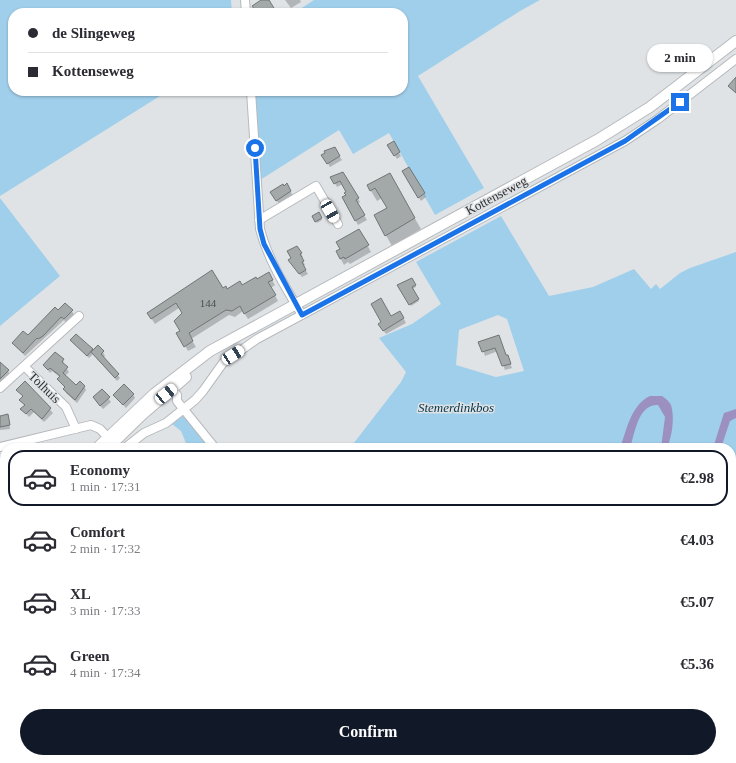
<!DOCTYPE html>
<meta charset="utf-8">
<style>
:root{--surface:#fff;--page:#f2f2f3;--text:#2b2b33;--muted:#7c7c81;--line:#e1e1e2;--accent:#111827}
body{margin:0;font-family:Georgia,serif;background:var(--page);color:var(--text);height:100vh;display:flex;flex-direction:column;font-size:15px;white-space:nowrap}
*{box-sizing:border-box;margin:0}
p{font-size:13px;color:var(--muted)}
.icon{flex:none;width:22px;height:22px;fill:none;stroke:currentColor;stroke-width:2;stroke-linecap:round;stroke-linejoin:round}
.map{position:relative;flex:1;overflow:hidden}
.details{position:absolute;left:0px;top:443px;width:736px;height:320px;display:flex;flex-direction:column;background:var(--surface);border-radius:16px 16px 0 0;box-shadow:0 1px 3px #0004}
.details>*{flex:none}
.hud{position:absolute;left:8px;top:8px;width:400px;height:88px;border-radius:16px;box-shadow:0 1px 3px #0004;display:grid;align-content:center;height:88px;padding:0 20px;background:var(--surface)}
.end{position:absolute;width:18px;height:18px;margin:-9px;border:5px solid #1a73e8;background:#fff;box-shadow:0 0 0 2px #fff}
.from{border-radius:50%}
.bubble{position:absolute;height:28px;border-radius:14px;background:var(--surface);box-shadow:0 1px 3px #0004;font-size:13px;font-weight:700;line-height:28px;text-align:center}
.car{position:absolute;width:12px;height:24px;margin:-12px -6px;border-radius:5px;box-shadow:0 0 3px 1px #0007;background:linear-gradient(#fff 24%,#345 0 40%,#fff 0 76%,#345 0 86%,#fff 0)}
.hud b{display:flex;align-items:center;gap:14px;height:38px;font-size:15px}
.hud b+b{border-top:1px solid var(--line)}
.hud i{width:10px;height:10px;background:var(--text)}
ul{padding:7px 0 0;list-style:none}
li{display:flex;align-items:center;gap:12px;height:56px;margin:0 8px 6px;padding:0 12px;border:2px solid transparent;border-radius:16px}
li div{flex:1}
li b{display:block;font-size:15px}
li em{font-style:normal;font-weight:700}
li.on{border-color:var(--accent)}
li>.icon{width:36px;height:36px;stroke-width:1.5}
.action{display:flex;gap:8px;margin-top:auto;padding:8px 20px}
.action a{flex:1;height:46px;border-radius:24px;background:var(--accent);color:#fff;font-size:16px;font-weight:700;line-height:46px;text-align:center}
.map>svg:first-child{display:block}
</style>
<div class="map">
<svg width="736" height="763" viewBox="0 0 736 763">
<rect width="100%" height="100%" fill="#dfe3e6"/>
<!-- green -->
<path fill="#a0cfeb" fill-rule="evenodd" d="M0,0H231L232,13H13V91H168L0,196Z
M314,0H540L520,11L418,76L484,188L435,215L389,133L353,154L339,130L260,180L255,91H403V13H294Z
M0,198L60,276L0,326Z
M501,216L549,296L593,287L634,269L651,289L656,284L660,289L680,273L690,268L736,252V763H418L416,758H731V448H350L401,382L406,372L379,338L412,324L441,304L416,262ZM498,315L507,319L524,371L496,377L456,365L459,330Z
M183,416L187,418L210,448H188L181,431L172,424Z
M5,455V516L0,512V456Z"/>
<!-- water -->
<path fill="#9b90c0" d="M650,396H662C665,398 669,401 671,405C675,417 672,437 667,448H661L665,417L658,405C638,404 635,433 630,448H620C627,429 631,405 650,396Z
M736,409V418L730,421L721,448H713L724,413Z"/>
<!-- shadow -->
<path fill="#0003" d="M263,0H268L276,13L282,9L285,13H257Z
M285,0H300L301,2L291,8Z
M393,143L401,156L397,159L389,146Z
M334,148L342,160L330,167L323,155Z
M409,168L426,197L421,201L403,172Z
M342,173L360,202L357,204L367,220L358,225L343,197L348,192L343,184L337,187L332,177Z
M389,174L421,229L392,246L375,216L388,209L382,198L377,201L368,186Z
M287,185L293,196L279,204L271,192Z
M318,213L322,220L317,223L313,216Z
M359,230L371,252L350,264L348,262L344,265L337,252Z
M297,247L303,257L301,258L305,265L303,266L308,274L302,277L292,264Z
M211,271L222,290H227L257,281L268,274L275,285L271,288L278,301L248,319L243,311L235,317L229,315L191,339L196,347L188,351L178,333L181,331L183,313L179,308L155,324L151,318Z
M411,279L416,287L412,289L419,301L411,306L398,285Z
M58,311H72L74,315L66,323L64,320L25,356L13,343L28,337Z
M400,312L406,323L386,334L379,324Z
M498,336L512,368L505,370L498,351L485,356L480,342Z
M72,341L93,352H103L105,356L103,358L120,378L117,381L93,354L89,358Z
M63,360L64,365L69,372L65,376L76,387L84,386L86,390L77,403L66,393L65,388L58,379L60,377L52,371L50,373L44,365Z
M0,367L8,371L10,374L0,384Z
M25,383L53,413L44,422L34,412L29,417L22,409L25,406L21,400L23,397L18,390Z
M102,390L111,402L103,409L96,401Z
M133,394L135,398L126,408L114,395Z
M8,415L10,429L0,430V417Z"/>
<!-- building -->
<path fill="#a3a9a9" stroke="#707575" d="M261,0H269L277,13H257L252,6Z
M736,77V93L728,86Z
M394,141L400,152L394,156L387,145Z
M335,147L340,156L327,164L321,155L325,153L324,151Z
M409,167L425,193L418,198L402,171Z
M343,172L359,198L356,200L365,215L355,221L342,197L346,195L344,193L346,192L340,181L334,184L330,177Z
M390,173L415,218L385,236L374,215L387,208L375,188L370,191L367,185Z
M287,183L291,191L276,201L270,192L283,184L284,186Z
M319,212L322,218L315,222L312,216Z
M359,229L369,245L345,259L344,257L340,259L336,251L340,249L336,242Z
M297,246L302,253L300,254L304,261L302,262L306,270L299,274L288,260L291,258L287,251Z
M212,270L223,288L226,286L227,289L240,281L242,285L256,277L257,279L269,272L273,280L268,282L276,295L244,314L240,306L232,311L226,310L189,333L193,341L184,347L176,333L180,331L174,321L182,313L176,303L151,319L147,313Z
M412,278L416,285L412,287L419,299L409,305L397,285Z
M381,298L391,316L400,311L404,318L383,331L378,324L381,322L371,304Z
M65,303L73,310L64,319L61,317L43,336L38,339L37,338L23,353L12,343L23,331L28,335L55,307L58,310Z
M76,334L93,349L87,356L70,340Z
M499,335L506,355H508L511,364L502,366L495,348L482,352L478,342Z
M98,345L104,351L101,354L119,374L115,378L91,352Z
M55,352L64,359L62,362L68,367L63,373L76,385L80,381L85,386L75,400L63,389L65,387L57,379L60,376L50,368L48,370L43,365Z
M0,362L9,370L0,379Z
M25,381L51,408L42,419L31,409L26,414L20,409L25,405L19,400L23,396L16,390Z
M124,384L134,394L123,405L113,395Z
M102,389L110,397L100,406L93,397Z
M8,414L10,425L0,427V416Z"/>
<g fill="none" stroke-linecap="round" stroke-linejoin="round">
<defs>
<path id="minor" d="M245,0L246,13
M251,91L260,229C268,260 286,288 302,315
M259,220L316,186L338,224
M24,366L66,407L76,429
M169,385L177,395V401L215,448
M0,388L79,316
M0,447L91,425L100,429L118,448
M125,448L144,433L166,423L195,400L203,391L223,363L257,339L625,141L658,119L736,59
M0,567L5,563
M411,758L414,763"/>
<path id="major" d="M97,448L154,394L210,351L597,140L650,107L736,41
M108,448L143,414L186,377
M0,550L5,545"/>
</defs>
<!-- minor casing -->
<use href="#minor" stroke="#b6babd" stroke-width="10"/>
<!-- major casing -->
<use href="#major" stroke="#b6babd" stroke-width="12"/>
<!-- minor -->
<use href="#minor" stroke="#fff" stroke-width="8"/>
<!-- major -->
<use href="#major" stroke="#fff" stroke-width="10"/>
</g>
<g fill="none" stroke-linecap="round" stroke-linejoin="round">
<!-- route -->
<path stroke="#1a73e8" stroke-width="5" d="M255,148L260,229L264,244L302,315L625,141L680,102"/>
</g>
<g text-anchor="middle" stroke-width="3" stroke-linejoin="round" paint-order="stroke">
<!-- number labels -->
<g font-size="11" fill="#4b4e4f">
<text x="208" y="307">144</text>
</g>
<!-- street labels -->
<g font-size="13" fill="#2e3031" stroke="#dfe3e6">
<text transform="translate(496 195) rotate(-28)" y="5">Kottenseweg</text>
<text transform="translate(45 387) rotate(44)" y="5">Tolhuis</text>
</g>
<!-- park labels -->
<g font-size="13" font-style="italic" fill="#043348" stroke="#dfe3e6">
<text x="456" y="412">Stemerdinkbos</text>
</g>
</g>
</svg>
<i class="end from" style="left:255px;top:148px"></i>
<i class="end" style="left:680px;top:102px"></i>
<div class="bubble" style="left:647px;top:44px;width:66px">2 min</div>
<i class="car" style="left:330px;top:211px;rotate:150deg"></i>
<i class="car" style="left:233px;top:355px;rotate:57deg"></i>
<i class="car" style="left:166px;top:394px;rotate:51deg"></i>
<div class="hud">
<b><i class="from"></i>de Slingeweg</b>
<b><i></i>Kottenseweg</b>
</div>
<section class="details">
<ul>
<li class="on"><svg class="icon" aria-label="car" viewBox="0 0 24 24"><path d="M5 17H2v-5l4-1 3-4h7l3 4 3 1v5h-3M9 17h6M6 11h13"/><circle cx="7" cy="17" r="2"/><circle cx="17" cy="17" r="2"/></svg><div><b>Economy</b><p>1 min · 17:31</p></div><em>€2.98</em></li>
<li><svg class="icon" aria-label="car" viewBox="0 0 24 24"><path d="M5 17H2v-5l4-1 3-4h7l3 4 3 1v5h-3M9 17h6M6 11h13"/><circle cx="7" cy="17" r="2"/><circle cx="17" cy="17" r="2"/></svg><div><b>Comfort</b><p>2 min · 17:32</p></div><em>€4.03</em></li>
<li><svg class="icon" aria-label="car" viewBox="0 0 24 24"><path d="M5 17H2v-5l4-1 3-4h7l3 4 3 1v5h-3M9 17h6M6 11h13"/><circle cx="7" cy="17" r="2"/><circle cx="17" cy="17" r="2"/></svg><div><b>XL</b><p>3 min · 17:33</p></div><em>€5.07</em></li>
<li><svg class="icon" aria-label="car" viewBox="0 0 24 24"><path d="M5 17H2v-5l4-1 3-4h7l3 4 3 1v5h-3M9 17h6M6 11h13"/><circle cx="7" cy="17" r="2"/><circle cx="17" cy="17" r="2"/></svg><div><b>Green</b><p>4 min · 17:34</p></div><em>€5.36</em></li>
</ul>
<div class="action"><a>Confirm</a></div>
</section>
</div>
